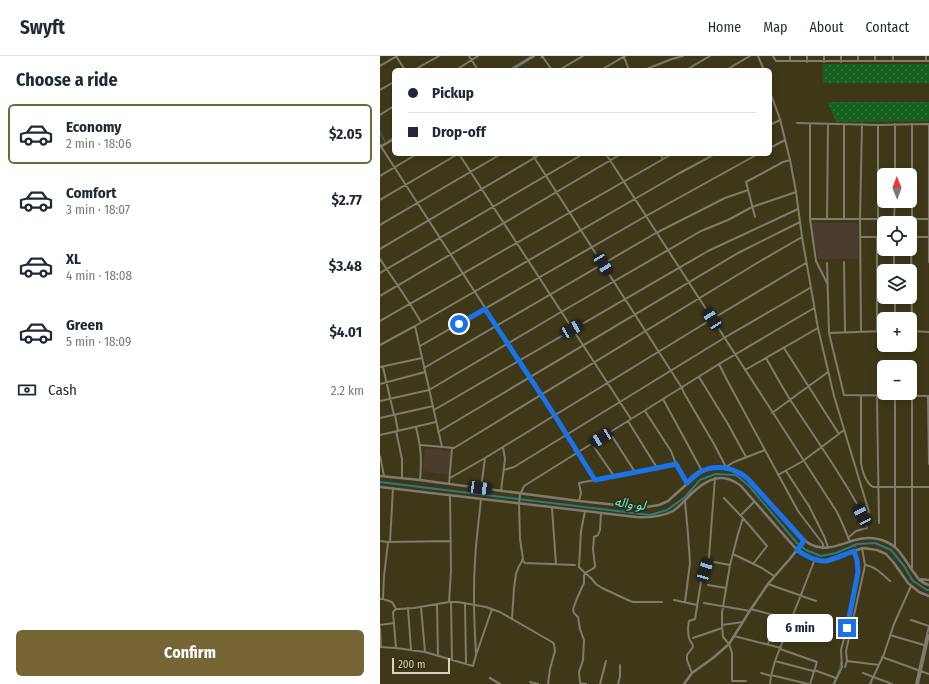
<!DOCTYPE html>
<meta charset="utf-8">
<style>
:root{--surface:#fff;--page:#f6f6f7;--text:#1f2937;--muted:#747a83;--line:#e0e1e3;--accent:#766636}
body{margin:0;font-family:"Fira Sans Condensed","Noto Sans Arabic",sans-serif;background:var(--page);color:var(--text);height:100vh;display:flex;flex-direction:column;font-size:15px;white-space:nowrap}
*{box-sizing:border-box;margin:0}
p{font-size:13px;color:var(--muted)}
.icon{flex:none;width:22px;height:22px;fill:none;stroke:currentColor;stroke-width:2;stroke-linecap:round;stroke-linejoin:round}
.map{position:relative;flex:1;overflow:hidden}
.drawer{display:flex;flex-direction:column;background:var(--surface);width:380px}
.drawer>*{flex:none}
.banner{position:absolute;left:12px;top:12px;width:380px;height:88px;border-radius:6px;box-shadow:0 2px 10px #0003;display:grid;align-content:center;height:88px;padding:0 16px;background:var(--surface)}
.needle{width:26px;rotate:359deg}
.fabs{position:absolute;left:497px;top:112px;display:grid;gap:8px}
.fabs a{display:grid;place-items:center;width:40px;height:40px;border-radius:6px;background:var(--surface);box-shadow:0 2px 10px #0003;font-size:20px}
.scale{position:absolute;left:12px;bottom:10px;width:58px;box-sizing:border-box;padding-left:4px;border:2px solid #d5d2c0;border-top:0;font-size:11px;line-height:14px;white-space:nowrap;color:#d5d2c0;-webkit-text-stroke:3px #342e0e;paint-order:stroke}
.end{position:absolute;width:18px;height:18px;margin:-9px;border:5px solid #1a73e8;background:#fff;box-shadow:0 0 0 2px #fff}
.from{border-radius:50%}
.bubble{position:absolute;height:28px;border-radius:6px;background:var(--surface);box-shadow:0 2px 10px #0003;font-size:13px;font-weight:700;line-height:28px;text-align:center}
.car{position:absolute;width:12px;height:24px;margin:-12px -6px;border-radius:5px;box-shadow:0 0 3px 1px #0007;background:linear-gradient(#222 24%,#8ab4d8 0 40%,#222 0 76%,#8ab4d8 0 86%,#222 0)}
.banner b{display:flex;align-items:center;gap:14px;height:38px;font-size:15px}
.banner b+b{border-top:1px solid var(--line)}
.banner i{width:10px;height:10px;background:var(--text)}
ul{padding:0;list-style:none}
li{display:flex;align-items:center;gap:12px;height:60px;margin:0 8px 6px;padding:0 8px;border:2px solid transparent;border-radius:6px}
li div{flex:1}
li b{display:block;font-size:15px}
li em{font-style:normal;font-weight:700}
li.on{border-color:var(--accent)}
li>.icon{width:36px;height:36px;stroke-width:1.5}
h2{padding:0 16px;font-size:18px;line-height:48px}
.pay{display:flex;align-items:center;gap:10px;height:44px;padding:0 16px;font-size:15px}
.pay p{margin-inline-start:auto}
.cta{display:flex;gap:8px;margin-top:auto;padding:8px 16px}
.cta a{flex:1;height:46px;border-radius:6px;background:var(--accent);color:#fff;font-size:16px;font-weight:700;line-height:46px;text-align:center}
header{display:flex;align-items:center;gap:24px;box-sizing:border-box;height:56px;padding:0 20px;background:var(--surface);border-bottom:1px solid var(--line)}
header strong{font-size:19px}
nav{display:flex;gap:22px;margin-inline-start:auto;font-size:14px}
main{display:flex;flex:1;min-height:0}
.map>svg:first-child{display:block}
</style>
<header>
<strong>Swyft</strong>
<nav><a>Home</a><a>Map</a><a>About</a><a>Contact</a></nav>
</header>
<main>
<section class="drawer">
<h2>Choose a ride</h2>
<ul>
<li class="on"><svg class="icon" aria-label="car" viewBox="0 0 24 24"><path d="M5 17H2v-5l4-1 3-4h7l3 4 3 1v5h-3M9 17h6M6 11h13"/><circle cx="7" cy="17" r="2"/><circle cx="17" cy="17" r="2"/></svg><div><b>Economy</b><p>2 min · 18:06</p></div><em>$2.05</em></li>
<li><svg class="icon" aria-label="car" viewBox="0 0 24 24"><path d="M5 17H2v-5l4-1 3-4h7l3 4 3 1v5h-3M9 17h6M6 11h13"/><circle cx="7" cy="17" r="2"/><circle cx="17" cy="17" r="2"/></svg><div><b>Comfort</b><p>3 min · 18:07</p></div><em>$2.77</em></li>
<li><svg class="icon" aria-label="car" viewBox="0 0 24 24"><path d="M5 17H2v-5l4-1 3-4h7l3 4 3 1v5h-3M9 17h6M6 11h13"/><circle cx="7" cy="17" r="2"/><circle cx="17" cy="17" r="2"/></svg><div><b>XL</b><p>4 min · 18:08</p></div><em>$3.48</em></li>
<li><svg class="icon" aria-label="car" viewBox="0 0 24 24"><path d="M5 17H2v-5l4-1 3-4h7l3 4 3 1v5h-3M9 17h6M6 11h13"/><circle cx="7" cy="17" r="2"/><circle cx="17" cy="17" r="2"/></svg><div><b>Green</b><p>5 min · 18:09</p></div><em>$4.01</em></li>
</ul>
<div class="pay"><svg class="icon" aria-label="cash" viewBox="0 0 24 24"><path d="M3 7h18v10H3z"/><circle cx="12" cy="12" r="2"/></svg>Cash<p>2.2 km</p></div>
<div class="cta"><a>Confirm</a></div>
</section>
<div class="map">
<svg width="549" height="628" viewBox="0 0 549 628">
<defs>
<pattern id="garden-dots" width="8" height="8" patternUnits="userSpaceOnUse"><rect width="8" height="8" fill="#16611f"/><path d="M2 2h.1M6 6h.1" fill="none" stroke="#37773e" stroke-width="1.8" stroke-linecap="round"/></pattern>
</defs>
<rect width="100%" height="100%" fill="#3f3818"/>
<!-- education -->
<path fill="#4a3d2e" d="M431,167H477L478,169V203H438Z
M45,392L71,395L69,419L43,415Z"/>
<!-- garden -->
<path fill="url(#garden-dots)" d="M443,8H549V27H443Z
M448,46H549V65L456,66Z"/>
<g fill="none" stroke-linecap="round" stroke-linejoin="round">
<!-- stream -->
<path stroke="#2b7b7e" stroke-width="1" d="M128,14L151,0
M0,76L5,86
M8,85L14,81
M473,489L476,491
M464,581L467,565
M453,628C456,620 460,615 461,606"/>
<!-- canal -->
<path stroke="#2b7b7e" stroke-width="2" d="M0,426L270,459L287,454L305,441L320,424L335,418L356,419L369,430L417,487L426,494L441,500L456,497L477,488L495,487L511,494L524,510L533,525L547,534H549"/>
<!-- minor -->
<path stroke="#7f7b6d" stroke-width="2" d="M16,0L25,14
M89,0L98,14
M162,0L172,14
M378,0L384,14
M393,0L396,5H549
M410,0V5
M444,0V6
M461,0V6
M478,0V5
M495,0V5
M513,0V5
M546,0V5
M244,1L249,14
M427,6V0
M0,10L17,0
M34,14L59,0
M76,14L98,0
M179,14L203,0
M221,14L245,0
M264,14L292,3L303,0
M306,14L330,0
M346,14L370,0
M0,34L14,26
M390,36L400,63L410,104L416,136L422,181L438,272L454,340L489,456L483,459L487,472L476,475L469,481
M0,59L14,50
M417,67L498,69L549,68
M430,68V163L436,205L447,227
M549,68V206
M390,69L400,64
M0,89L175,360L215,423
M390,92L405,84
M79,98L251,363
M152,98L302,332L304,337L334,388L346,411L354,406L385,394
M226,98L457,456L463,469L470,486
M280,98L283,103
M515,119V68
M0,120L37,98
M0,144L78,98
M375,161L366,126L403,106L410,104
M430,163H549
M447,163L448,68
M464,163V68
M498,163V69
M514,163L515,145
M532,163V68
M0,169L121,98
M480,181H504
M497,181V275
M531,181L532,275
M531,181H549
M0,193L161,98
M514,193V215
M0,203L30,248L41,266
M464,206L465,276
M447,207L449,277L464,339L549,340
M0,217L203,98
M0,240L241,98
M515,241V263
M0,265L292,98
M35,270L62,391
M530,275L549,276
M481,276L480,163L482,68
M449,277L504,275
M0,289L35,270L298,118L335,98
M40,290L266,160L378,98
M404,292L459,378
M386,302C394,316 402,331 411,345C435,382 462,419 483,459
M339,308L347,324L418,455L443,488V492
M0,311L42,302
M3,311L14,359
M44,312L276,177L345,142L368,134
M365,314L438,272
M319,321L348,368L366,401
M0,328L45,316
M481,340V407C482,415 486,427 493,431H549
M497,340L499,467
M515,340V491
M548,340L549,408
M283,343L322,415
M0,345L49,334L181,256L321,175L348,164L372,151L416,136
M54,354L328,195L418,153
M265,355L291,395L296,408L307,427
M392,357L448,316
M15,359L18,375
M0,362L53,350
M248,365L277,412
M36,371C41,392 42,403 40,424
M16,375L22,403V422
M58,376L358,197L420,166
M230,377L255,416
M0,379L56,366
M212,388L234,420
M41,389L74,392L377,207L422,181
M0,400L4,420
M124,414L134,411L344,282L430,232
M406,415L429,450L444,480L448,491
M398,419L423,405L464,374
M70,422L105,402L332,263L426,207
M69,428L72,392
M101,432L105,402
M121,435L125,403L123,391
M344,442L363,462L387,490L373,508
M199,445L201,437L199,427L277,412L296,408
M305,445L308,478L310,507L305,546
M172,452L176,508
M205,455L201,475L199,511L204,516L211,522L216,528L222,532L250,545L253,546H282
M361,459L374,446
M363,462L358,478L350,509L342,557V569L343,581L349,588L352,597V625H366
M0,485L8,486L71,485
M10,486L13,432
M353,498L382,512L394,520
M142,504L145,507L195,509
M334,506L350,509
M485,509C495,510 503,519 510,525
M532,512V340
M388,528L436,545
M328,529L346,532
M0,543H3L12,546L16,553H19L34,552L69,546H78L106,551L120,556L172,586L174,588L175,595L170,613L168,628
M3,543L4,520L8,487
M294,544L317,549
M69,546L71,515L70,439
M71,546L72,604
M85,547L86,608
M324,547L370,555
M57,548L58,600
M41,551L45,596
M28,552L31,594
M16,553L13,556L16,592
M371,553L397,560L388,588
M132,563L134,532L136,518L139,510L141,507L143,503L140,483L139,448L140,439L144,430L339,308L434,252
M531,564L549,570
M0,569L14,567
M342,569L363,566
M0,572L1,591
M510,579L544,589
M354,580L401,592
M313,582L342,572
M0,591L16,592L45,596L93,610L96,599L112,553
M400,593L437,606L430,628
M96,597C94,566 93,536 95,505C96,484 99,464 101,443
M502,601L549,618
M395,605L433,615
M467,605L499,609
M465,611L467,605L466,595L484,514L485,509L482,492
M434,614L456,622
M312,617L307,604V599L313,591C313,587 310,586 309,582C308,577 308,569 309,565L315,563L321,526L329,501L335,422
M381,617L391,620
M483,617L512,628
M391,619L428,628
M150,626L158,628
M206,628L200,627L199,616L203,604L204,584L200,573L198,561L194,557L193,553L198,540L204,527V520L205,517L214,512L215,510L213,493L214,481L218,479L220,474L221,457
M220,628L226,605
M238,628L240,621V609
M390,628L391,620L395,605L435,503
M454,628L462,611L461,594L467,572L478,516L477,504L473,495
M490,628L504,598L514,568L531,530
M536,628L549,570
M538,628L549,579"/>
<!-- tertiary -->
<path stroke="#7f7b6d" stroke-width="2.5" d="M162,1L163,0
M131,14L154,0
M0,91L14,83
M0,420L40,424L199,445L247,450L266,451L279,449L288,445L319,417L333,412L346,411L357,416L368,423L418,479C448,509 467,476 498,483C520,488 523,503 535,518C537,520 538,524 541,525C543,527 546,528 549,529
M0,431L256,461C270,462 281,461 293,455C300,450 305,444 311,438C327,423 342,415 361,430L417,494L424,499L444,505L483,492L497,494L506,498L514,507L528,527L539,536L549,540
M539,523L549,524
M110,622L120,628
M304,628L312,617L333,602L349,588L371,553L388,528L400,514L409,504L424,485"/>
</g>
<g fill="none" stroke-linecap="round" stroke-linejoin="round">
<!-- route -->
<path stroke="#1a73e8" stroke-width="5" d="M79,268L105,253L175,360L215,424L277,412L296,408L307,427C311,423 315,419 320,416C331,410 346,410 357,416C361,417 364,420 368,423L424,485L417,494C424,499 437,506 446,505C456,503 465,498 474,495L477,504L478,516L467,572"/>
</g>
<g text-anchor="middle" stroke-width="3.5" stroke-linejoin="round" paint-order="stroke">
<!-- water labels -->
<g font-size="13" font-style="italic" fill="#57eef3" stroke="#342e0e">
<text transform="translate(250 447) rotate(7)" y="5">لو واله</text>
</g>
</g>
</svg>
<div class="fabs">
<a><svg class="needle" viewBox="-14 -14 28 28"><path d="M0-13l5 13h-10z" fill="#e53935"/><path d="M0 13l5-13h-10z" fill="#747a83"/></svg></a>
<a><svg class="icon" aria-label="locate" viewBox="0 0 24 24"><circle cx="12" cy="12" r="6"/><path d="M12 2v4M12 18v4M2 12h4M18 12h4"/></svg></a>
<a><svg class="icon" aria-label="layers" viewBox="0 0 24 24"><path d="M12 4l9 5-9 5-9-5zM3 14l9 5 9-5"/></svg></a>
<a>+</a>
<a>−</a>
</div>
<div class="scale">200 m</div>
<i class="end from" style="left:79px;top:268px"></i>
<i class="end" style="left:467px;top:572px"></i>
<div class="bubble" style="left:387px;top:558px;width:66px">6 min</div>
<i class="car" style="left:223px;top:208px;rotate:148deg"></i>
<i class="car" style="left:332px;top:263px;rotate:327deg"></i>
<i class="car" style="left:192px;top:273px;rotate:60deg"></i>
<i class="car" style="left:221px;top:382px;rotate:239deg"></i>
<i class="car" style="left:100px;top:432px;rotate:98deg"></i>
<i class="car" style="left:482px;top:459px;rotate:333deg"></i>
<i class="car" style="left:325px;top:514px;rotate:17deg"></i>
<div class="banner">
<b><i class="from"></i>Pickup</b>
<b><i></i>Drop-off</b>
</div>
</div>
</main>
